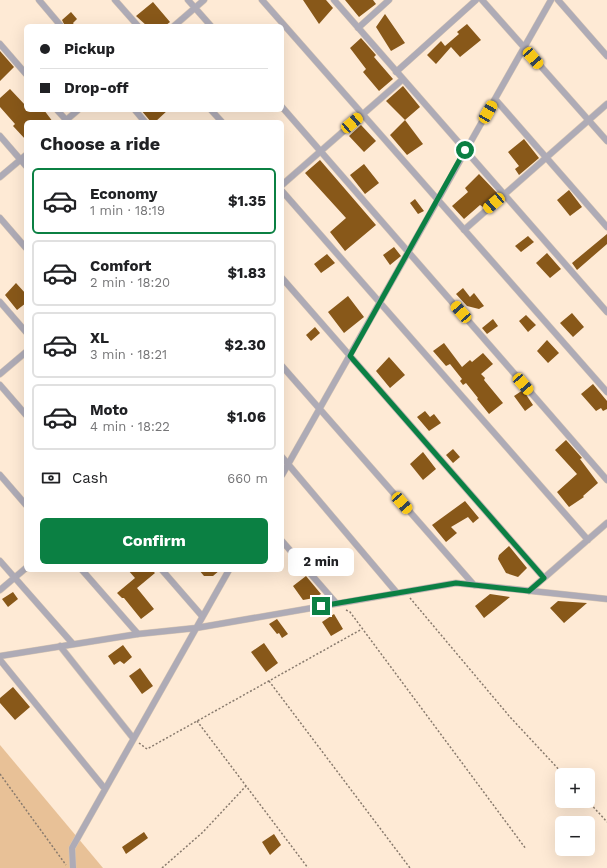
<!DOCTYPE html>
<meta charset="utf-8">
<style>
:root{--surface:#fff;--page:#f2f2f2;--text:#202124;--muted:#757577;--line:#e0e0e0;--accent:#0b8043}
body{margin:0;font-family:"Work Sans",sans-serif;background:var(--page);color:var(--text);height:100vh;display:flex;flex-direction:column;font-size:15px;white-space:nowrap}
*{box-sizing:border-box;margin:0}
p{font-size:13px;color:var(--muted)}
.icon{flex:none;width:22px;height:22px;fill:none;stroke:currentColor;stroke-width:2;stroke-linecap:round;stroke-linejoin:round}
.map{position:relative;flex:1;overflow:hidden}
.details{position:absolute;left:24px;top:120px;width:260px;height:452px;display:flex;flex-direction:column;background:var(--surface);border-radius:6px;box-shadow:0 4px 16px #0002}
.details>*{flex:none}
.banner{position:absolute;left:24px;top:24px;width:260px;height:88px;border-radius:6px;box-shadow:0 4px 16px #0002;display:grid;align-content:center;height:88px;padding:0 16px;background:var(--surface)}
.fabs{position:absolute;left:555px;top:768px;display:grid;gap:8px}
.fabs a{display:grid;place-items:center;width:40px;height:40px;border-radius:6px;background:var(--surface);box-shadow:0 4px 16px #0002;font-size:20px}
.end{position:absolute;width:18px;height:18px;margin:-9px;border:5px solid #0b8043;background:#fff;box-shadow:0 0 0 2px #fff}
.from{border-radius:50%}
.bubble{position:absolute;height:28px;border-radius:6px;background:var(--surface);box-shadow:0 4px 16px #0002;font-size:13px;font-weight:700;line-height:28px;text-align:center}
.car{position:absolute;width:12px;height:24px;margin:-12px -6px;border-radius:5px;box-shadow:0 0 3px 1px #0007;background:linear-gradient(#f5c518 24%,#345 0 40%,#f5c518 0 76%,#345 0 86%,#f5c518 0)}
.banner b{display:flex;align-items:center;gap:14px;height:38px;font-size:15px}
.banner b+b{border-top:1px solid var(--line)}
.banner i{width:10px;height:10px;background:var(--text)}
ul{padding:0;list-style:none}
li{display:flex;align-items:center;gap:12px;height:66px;margin:0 8px 6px;padding:0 8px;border:2px solid var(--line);border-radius:6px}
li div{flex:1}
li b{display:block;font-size:15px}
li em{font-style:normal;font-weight:700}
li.on{border-color:var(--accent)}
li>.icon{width:36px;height:36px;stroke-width:1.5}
h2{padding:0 16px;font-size:18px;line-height:48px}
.pay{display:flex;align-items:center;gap:10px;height:44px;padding:0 16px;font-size:15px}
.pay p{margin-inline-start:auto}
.cta{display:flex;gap:8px;margin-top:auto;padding:8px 16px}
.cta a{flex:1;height:46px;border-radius:6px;background:var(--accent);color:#fff;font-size:16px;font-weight:700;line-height:46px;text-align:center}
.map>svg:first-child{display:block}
</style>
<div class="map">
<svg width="607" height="868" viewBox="0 0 607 868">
<rect width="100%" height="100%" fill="#feead5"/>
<!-- green -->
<path fill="#e8c197" d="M0,745L103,868H0Z"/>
<!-- building -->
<path fill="#885819" d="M303,0H326L333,8L319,24Z
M345,0H373L376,4L359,17Z
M153,2L170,22L165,26H147L136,16Z
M71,12L77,19L73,23L75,26H65L62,20Z
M385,14L405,43L391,51L376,27Z
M467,24L481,40L460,57L451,47L436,64L427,55L441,41L445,46L459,34L457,32Z
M361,38L376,55L374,57L393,79L379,91L363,72L366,69L350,48Z
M0,51L14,67L0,81Z
M403,86L420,107L405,120L386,101Z
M10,89L26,106V110H44L53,122H26V140L13,126L15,124L0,107V98Z
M141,110H168L155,122H151Z
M405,120L423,144L407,155L390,135Z
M361,125L376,141L364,152L349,136Z
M524,139L539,158L519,175L515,169L519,166L508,152Z
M320,160L376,225L345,251L330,232L346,218L305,173Z
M364,164L379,183L365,194L350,175Z
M479,174L498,194L483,207L480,205L464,219L452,206L468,192L465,188Z
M569,190L582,207L570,216L557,200Z
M415,199L424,211L418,214L410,203Z
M607,234V244L577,270L572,263Z
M528,236L534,242L521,252L515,246Z
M394,247L401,256L390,265L383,255Z
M547,253L561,269L550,278L536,263Z
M327,254L335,263L321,273L314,264Z
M16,283L26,294V303L17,310L5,295Z
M463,288L470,297L474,293L484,306L479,309L467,306L456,294Z
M348,296L364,317L344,333L328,312Z
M572,313L584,327L573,337L560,323Z
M526,315L536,325L528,332L519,321Z
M493,319L498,326L487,334L482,328Z
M315,327L320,333L311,341L306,335Z
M547,340L559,353L548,363L537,351Z
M444,343L462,367L470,360L472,362L483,353L493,364L481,374L485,378L484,380L503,403L489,414L477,399L478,398L466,383L463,385L460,381L462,379L450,364L446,366L433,351Z
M389,357L405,375L390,388L376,371Z
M593,384L607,401V409L603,411L601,408L596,411L581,394Z
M523,390L533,405L525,411L514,396Z
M425,411L430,417L434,414L441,423L429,431L417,417Z
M566,440L582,458L580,459L598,483L583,496L584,497L569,507L557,492L577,474L555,450Z
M453,449L460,457L453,463L446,455Z
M423,452L436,469L423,480L410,464Z
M465,501L479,518L473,523L468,517L451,527L457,533L446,542L432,525Z
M509,546L527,568L518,577L506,573L498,559L499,555Z
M128,570H152L155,573L137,588L154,609L141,619L124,598H122L117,593L135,578Z
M199,570H220L213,576H204Z
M306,576L321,594L314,598L303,600L293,586Z
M13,592L18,599L8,607L2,599Z
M490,594L510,597L484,618L475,606Z
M558,601L587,603L564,623L550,608Z
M334,614L343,629L331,636L322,622Z
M277,619L288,634L282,638L279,633L277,634L269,624Z
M264,643L278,663L266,672L251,652Z
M123,645L132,657L124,664L120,661L114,665L108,656Z
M140,668L153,686L142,694L129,676Z
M13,687L30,707L15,720L0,703V698Z
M144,832L148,838L126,854L122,847Z
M274,834L281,845L270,855L262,842Z"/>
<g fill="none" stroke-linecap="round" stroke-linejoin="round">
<defs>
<path id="minor" d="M39,0L61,26
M115,0L138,26
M188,0L211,26
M262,0L607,392
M334,0L607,312
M482,0L607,141
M558,0L607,56
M174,26L204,0
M358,28L389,0
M0,44L26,74
M396,72L476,0
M495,99L607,227
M282,107L607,480
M57,110L68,122
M135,110L145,122
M211,110L222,122
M64,122L78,110
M0,136L26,166
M0,177L26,155
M282,185L403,79
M282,191L588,540
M0,218L26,248
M464,230L607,104
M282,278L544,578
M0,302L26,332
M282,366L474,585
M0,374L26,352
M0,385L26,415
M282,457L397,593
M0,475L26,505
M282,475L551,0
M282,541L336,603
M0,561L73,644
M82,570L138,634
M162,570L202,616
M0,590L26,568
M529,591L607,523
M60,646L133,738
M0,656L138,634L196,628L456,583L607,599
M0,660L105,789
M73,868L72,848L229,570"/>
</defs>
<!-- minor casing -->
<use href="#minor" stroke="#d9c7b4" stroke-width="7"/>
<!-- path -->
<path stroke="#887a6d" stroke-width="1.5" stroke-dasharray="2 2" stroke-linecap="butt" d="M410,598L510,717L564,775
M346,610L350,612L526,849
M269,681L410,868
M197,721L308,868
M139,743L147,749L362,629
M0,774L66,865
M588,801L607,822
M162,868L203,832L246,786"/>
<!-- minor -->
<use href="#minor" stroke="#aeabb6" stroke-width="6"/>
</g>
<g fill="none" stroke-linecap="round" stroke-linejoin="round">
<!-- route -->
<path stroke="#0b8043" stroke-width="5" d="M321,606L456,583L529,591L544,578L350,356L465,150"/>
</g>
</svg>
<div class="fabs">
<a>+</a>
<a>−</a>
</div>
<i class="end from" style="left:465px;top:150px"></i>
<i class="end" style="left:321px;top:606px"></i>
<div class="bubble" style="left:288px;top:548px;width:66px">2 min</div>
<i class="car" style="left:533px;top:58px;rotate:139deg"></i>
<i class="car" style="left:488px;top:112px;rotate:30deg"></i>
<i class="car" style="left:352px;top:123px;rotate:49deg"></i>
<i class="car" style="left:494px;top:203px;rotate:229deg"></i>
<i class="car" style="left:461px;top:312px;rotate:319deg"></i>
<i class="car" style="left:523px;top:384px;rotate:139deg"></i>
<i class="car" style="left:402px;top:503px;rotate:139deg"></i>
<div class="banner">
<b><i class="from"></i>Pickup</b>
<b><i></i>Drop-off</b>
</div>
<section class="details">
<h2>Choose a ride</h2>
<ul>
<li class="on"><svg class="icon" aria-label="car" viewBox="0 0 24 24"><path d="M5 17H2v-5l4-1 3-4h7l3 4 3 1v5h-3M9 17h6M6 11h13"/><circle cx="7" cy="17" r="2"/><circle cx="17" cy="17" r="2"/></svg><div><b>Economy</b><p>1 min · 18:19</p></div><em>$1.35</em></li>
<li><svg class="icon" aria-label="car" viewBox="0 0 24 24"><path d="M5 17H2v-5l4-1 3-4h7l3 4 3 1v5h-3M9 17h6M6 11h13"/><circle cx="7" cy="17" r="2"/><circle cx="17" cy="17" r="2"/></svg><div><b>Comfort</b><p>2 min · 18:20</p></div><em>$1.83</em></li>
<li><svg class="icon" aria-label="car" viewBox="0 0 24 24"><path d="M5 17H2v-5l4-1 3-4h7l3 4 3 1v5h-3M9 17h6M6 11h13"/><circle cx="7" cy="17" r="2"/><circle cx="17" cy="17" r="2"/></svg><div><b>XL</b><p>3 min · 18:21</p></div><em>$2.30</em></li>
<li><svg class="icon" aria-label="car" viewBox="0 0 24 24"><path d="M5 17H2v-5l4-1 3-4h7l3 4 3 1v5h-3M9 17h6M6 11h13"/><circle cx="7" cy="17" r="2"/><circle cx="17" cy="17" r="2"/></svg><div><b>Moto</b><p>4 min · 18:22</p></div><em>$1.06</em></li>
</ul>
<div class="pay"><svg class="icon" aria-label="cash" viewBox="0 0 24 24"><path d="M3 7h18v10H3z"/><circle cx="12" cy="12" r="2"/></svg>Cash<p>660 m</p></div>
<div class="cta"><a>Confirm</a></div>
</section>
</div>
